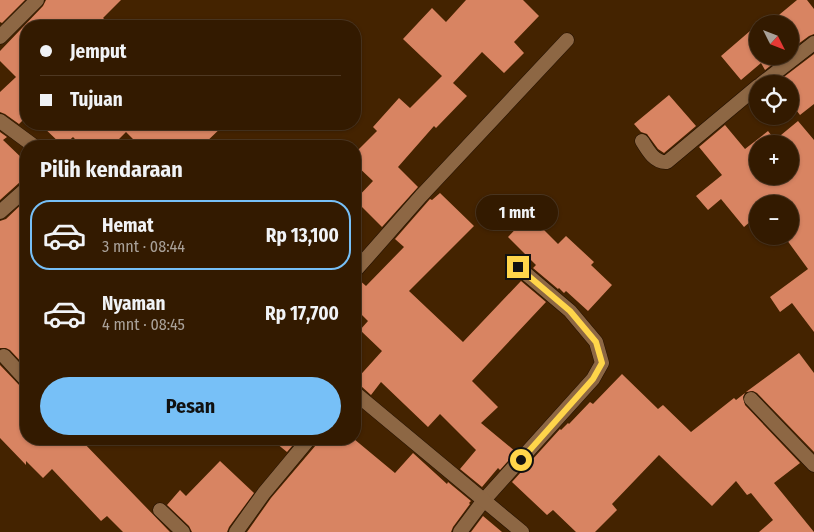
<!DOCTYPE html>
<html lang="id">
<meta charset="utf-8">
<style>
:root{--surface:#331a00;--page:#3b230a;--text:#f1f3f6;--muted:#a9a199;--line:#4e3822;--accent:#77c0f7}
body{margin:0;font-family:"Fira Sans Condensed",sans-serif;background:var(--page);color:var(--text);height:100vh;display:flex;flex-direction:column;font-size:19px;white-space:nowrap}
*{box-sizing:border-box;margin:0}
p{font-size:16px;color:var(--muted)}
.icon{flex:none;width:28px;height:28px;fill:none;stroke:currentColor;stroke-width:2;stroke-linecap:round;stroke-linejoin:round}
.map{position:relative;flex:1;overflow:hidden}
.drawer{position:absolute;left:20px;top:140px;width:341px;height:305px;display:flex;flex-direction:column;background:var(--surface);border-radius:20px;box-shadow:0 1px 4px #0004,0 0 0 1px var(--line)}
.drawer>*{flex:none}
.banner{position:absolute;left:20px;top:20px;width:341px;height:110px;border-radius:20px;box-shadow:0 1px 4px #0004,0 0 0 1px var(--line);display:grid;align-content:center;height:110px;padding:0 20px;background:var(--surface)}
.needle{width:32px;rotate:132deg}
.tools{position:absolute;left:749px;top:15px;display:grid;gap:10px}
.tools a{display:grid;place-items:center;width:50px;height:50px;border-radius:50%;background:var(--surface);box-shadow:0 1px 4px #0004,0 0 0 1px var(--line);font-size:25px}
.end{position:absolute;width:22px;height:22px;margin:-11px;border:6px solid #ffd54a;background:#111;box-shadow:0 0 0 2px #111}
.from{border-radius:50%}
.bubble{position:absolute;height:35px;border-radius:18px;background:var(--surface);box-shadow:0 1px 4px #0004,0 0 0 1px var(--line);font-size:16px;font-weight:700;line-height:35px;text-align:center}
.banner b{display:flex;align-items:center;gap:18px;height:48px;font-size:19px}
.banner b+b{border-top:1px solid var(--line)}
.banner i{width:12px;height:12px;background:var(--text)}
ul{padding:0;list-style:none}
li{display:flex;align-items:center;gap:15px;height:70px;margin:0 10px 8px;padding:0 10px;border:2px solid transparent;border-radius:20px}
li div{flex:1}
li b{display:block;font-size:19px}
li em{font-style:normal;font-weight:700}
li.on{border-color:var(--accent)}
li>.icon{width:45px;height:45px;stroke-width:1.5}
h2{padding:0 20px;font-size:22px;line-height:60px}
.action{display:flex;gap:10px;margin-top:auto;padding:10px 20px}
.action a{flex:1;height:58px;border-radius:30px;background:var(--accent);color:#111;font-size:20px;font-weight:700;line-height:58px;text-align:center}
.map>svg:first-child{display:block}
</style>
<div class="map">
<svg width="814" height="532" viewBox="0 0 814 532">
<rect width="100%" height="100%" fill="#442300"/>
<!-- building -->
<path fill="#d88462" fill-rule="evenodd" d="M0,0H25L2,23L0,22Z
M46,0H121L103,18L112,26H26V117L19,124L5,114L0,112V92L16,77L0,61V51L43,6Z
M466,0H523L539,16L514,42L524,53L504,73L482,52L453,83L467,96L436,128L434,126L398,167L418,187L382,227L355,200L373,181L355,164V153L377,131L373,127L399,98L410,108L442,76L403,39L432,8L446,22Z
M797,0H807L814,9V34L809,36L790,50V24H768Z
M750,31L754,35L758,32V56H783L765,70L761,63L741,80L721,56Z
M814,54V104L800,115L790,102V84L776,83Z
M669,95L696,126L664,153L658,149L647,134L641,132L634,124Z
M798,121L814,140V332L792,303L780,312L770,297L808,269L784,236H790V204H758V215L744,227L721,199L708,210L696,196L722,175L699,147L725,125L745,149L768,131L775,140ZM758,144H790V176H758Z
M40,124H225L202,146H140L126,132L112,146H82L73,137L63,146Z
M0,132L7,137L3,140L26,162V180L20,182L0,200Z
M440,193L474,226L409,291L463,342L521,281L546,302L472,381L498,407L481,423L516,452L500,470L498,468L482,487L460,469L476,450L440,414L428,427L381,382L371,395L361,386L355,384V381L382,351L360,330L368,321L355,308V280L358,279L366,286L404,247L395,239L430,199L432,200Z
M26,200V367L10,350L6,348H0V221L6,219Z
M529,215L558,244L566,236L594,262L591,265L612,285L588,311L566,291L564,293L559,288L558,289L533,268L536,265L508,237Z
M799,353L814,373V452L757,393L753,391L746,392Z
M0,365L20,386L26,389V439H80L170,532H123L107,516L101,521L52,469L43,478L26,461V465L0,438Z
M622,374L658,409L663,405L691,432L734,398L736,400L745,393L743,397L745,405L800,463L774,483L814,532H759L773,520L751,493L747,495L736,481L712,506L659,455L612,504L617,510L595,532H576L553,510L547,515L512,482L560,429L561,430L568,423L569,424L590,402L593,404Z
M271,439H298L287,452Z
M318,439H354L395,473L413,453L447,484L448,482L471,501L469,503L470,504L453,527L451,532H247L271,498L316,445Z
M220,461L254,493L229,527L227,532H192L189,526L167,505L180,490L186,496Z
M483,516L502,532H471Z"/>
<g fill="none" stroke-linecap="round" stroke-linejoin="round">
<defs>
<path id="minor" d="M0,37L37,0
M761,84L814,43
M642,141C648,151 655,163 667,162L758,86
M0,212L26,189
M355,271L421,196L567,40
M4,356L26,380
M751,399L814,465
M160,510L183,532
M236,532L264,493L309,439
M460,532L484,500L593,379L602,363L596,342L570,311L518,267"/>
<path id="tertiary" d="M0,121L34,146
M355,393L522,532"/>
</defs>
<!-- minor casing -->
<use href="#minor" stroke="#221001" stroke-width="15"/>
<!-- tertiary casing -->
<use href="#tertiary" stroke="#221001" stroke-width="15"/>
<!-- minor -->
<use href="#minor" stroke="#8d6744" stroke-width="14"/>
<!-- tertiary -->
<use href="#tertiary" stroke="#8d6744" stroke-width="14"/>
</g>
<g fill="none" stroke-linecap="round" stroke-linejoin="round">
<!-- route -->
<path stroke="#ffd54a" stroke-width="6" d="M518,267L570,311L596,342L602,363L593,379L521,460"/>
</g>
</svg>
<div class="tools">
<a><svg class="needle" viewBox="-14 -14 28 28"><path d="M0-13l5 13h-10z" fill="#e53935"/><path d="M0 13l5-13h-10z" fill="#a9a199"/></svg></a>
<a><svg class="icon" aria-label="locate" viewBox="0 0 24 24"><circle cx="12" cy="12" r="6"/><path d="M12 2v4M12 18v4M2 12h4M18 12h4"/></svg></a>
<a>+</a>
<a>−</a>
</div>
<i class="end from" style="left:521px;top:460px"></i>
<i class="end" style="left:518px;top:267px"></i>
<div class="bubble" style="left:476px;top:195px;width:82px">1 mnt</div>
<div class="banner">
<b><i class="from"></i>Jemput</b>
<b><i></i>Tujuan</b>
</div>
<section class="drawer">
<h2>Pilih kendaraan</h2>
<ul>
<li class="on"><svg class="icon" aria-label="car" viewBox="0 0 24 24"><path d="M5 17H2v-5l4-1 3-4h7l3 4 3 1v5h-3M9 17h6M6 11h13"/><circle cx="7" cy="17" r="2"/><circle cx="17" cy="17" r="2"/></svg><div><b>Hemat</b><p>3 mnt · 08:44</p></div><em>Rp 13,100</em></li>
<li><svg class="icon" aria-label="car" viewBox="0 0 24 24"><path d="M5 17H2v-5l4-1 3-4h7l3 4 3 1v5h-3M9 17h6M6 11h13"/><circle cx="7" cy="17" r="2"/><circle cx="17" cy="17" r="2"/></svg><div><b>Nyaman</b><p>4 mnt · 08:45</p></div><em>Rp 17,700</em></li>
</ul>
<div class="action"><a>Pesan</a></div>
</section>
</div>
